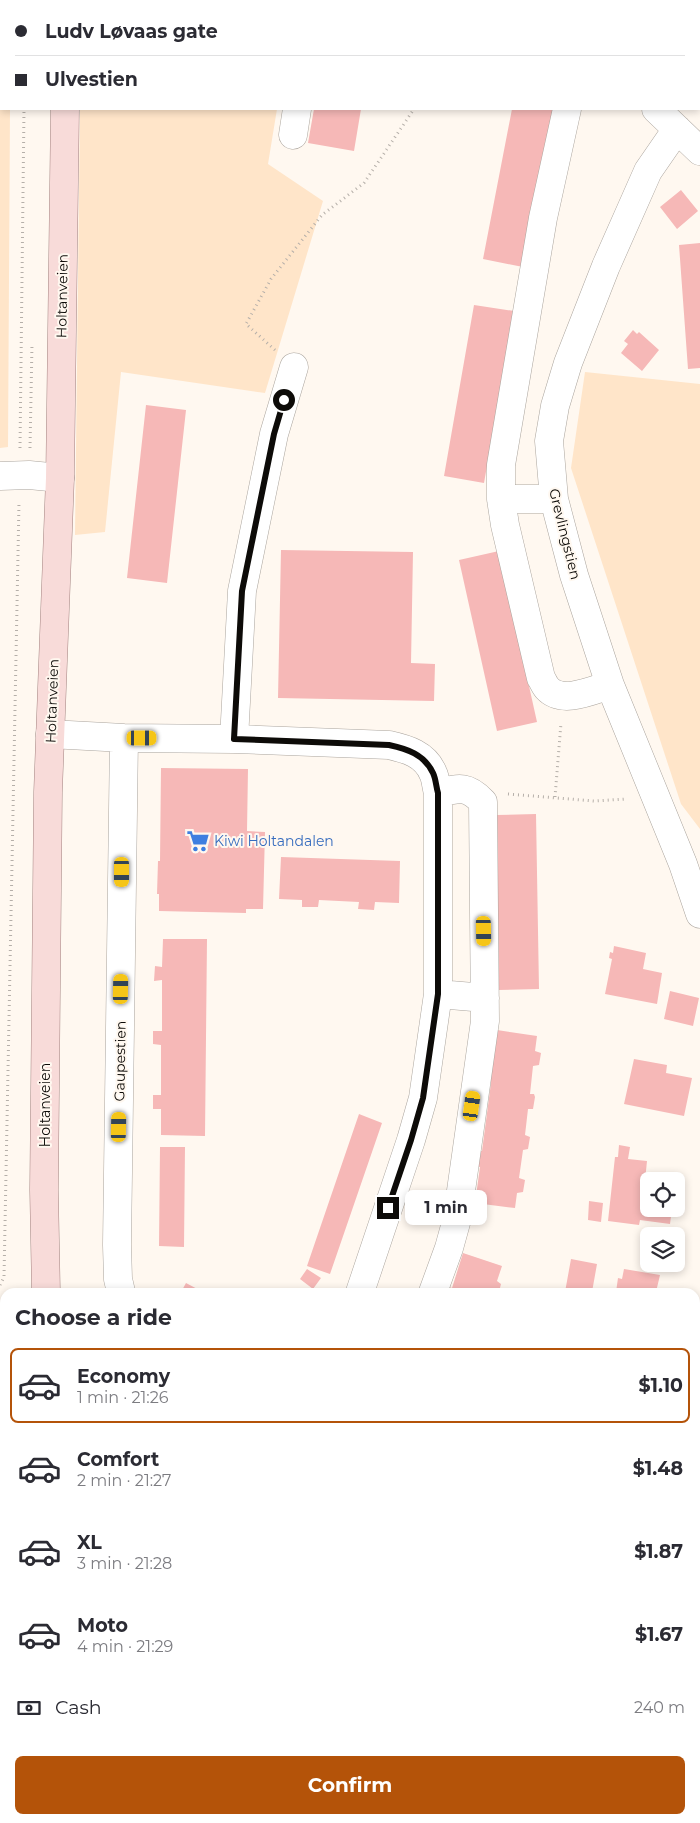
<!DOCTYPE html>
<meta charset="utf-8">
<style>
:root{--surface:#fff;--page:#f7f7f7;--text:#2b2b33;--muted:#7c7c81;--line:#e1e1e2;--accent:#b45309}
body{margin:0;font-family:Montserrat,sans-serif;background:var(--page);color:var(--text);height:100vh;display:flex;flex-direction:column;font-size:19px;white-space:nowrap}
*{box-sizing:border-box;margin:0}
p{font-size:16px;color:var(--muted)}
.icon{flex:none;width:28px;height:28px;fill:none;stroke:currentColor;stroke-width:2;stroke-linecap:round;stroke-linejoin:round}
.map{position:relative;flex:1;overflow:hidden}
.drawer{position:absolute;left:0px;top:1288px;width:700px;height:536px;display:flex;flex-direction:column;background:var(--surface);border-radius:15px 15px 0 0;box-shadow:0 2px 8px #0003}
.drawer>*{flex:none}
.hud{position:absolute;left:0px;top:0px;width:700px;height:110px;box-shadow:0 2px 8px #0003;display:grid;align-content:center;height:110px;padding:0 15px;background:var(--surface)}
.controls{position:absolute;left:640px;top:1172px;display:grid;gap:10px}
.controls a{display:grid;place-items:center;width:45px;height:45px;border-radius:8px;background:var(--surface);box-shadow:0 2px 8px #0003;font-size:25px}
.end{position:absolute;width:22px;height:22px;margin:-11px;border:6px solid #0d0b08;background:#fff;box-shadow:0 0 0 2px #fff}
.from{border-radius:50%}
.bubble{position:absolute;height:35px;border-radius:8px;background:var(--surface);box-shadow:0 2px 8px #0003;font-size:16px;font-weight:700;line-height:35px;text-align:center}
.car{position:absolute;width:15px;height:30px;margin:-15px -8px;border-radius:6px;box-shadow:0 0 4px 1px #0007;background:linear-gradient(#f5c518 24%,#345 0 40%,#f5c518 0 76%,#345 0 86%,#f5c518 0)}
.hud b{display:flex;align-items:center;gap:18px;height:48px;font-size:19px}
.hud b+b{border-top:1px solid var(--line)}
.hud i{width:12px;height:12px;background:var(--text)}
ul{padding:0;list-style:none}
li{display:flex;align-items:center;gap:15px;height:75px;margin:0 10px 8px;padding:0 5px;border:2px solid transparent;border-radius:8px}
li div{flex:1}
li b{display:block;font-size:19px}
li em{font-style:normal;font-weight:700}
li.selected{border-color:var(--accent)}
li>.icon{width:45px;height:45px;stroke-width:1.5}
h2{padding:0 15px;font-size:22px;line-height:60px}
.pay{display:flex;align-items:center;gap:12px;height:55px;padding:0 15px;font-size:19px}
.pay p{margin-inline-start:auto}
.primary-button{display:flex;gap:10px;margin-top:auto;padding:10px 15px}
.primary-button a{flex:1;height:58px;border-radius:8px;background:var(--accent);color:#fff;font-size:20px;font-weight:700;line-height:58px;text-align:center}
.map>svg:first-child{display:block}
</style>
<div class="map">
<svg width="700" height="1823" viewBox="0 0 700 1823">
<rect width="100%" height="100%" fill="#fff8f0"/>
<!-- green -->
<path fill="#ffe5c9" d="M81,0H295L81,1Z
M0,13L1,109H10L8,447L0,448Z
M80,109H277L268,164L323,201L265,393L121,372L105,532L75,535Z
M585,372L700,384V829L681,804L571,468Z"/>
<!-- building -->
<path fill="#f6b8b7" d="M314,109H361L354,151L308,143Z
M512,109H553L523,267L483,259Z
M681,190L698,211L677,229L660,207Z
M700,243V368L688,369L679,245Z
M474,305L514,311L484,483L444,476Z
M633,330L637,334L639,332L659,350L642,371L621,353L628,344L624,341Z
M146,405L186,410L167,583L127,578Z
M281,550L413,552L411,663L435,664L434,701L278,698Z
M499,551L537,722L497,731L459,560Z
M161,768L248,769L247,831L265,832L263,909H246V913L159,911V894H157L158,861H160Z
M536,814L539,989L498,990L496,815Z
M281,857L400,861L399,903L375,902L374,910L358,909L359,902L319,900L318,907H302V900L279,899Z
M163,939H207L205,1136L161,1135V1109H153V1095H161V1045L153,1044V1031H162V980L154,981L155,966L162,967Z
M614,946L646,953L643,969L662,973L657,1004L605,994L612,959L609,958L610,952L613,953Z
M670,991L699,998L693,1026L664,1019Z
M497,1030L537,1036L535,1051L541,1053L539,1065L533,1066L530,1094H534L535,1097L533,1109H528L525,1135L530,1137L528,1149L523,1150L519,1178L525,1180L523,1192L517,1193L515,1208L475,1203L480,1167L472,1166L474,1150L482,1151L491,1083L482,1082L484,1066L492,1067Z
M634,1059L667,1065L666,1073L692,1078L684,1116L624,1104Z
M359,1114L382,1123L330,1274L307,1266Z
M619,1145L630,1147L628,1159L647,1161L645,1181L649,1182V1209H672L670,1224L640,1220L639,1225L608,1221L615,1157H618Z
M160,1147H185L184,1247L159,1246Z
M589,1201L603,1203L601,1222L588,1220Z
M463,1253L502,1266L497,1281L501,1284L499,1292H441L444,1285L452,1288Z
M571,1259L597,1264L592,1292H565Z
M307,1269L321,1278L313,1289L300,1279Z
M624,1269L660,1275L656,1292H616L618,1278L622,1279Z
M186,1283L203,1292H181Z
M695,1439L700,1440V1491L695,1490Z
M247,1819H305L303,1823H256Z
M363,1819H396L401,1821L400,1823H361Z
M535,1819H573L571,1823H544Z
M574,1819H614L612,1823H583Z"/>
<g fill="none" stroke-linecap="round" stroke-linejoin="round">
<defs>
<path id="minor" d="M541,0L542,1
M315,1V0
M567,109L543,218L501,465V499L505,525L541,678C543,681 545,686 547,688C562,705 593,690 610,685
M656,109L700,151
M677,129L648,171L606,266L568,363L555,406L549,441L554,499L574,575L610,685L683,864L700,914
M293,135L297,109
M0,476L29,475L60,478
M501,499H554
M50,734L124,738L234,739L389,745C407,749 425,754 433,773C436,779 436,787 438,793V994L423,1098L411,1140L360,1292
M234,739L242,591L274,434L294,367
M438,994L485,998
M121,1292L118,1279L117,1245L124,738
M433,1292L449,1248L457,1219L485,1021L483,802C467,785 459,788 438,793
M0,1319H5
M695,1535L700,1536
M453,1819L462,1823"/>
<path id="major" d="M67,1V0
M46,1292L44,1190L48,792L60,478L65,109
M58,1819V1823"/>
</defs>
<!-- minor casing -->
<use href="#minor" stroke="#aba59e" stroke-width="29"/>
<!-- major casing -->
<use href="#major" stroke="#a38380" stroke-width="29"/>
<!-- path -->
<path stroke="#b5afa9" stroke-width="3" stroke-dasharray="1 4" stroke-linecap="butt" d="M508,0L509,1
M26,1V0
M486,1L487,0
M275,350L246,324L271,279L322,215L364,183L414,109
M20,448L24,109
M30,448L32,344
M508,794L594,801L627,799
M555,797L561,723
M0,1285L4,1277L19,502
M0,1354L5,1360
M24,1819L25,1823
M27,1823V1819"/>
<!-- minor -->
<use href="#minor" stroke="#fff" stroke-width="28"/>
<!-- major -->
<use href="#major" stroke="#f8dbd9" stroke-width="28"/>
</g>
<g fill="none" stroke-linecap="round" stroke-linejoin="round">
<!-- route -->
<path stroke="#0d0b08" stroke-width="6" d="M284,400L274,434L242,591L234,739L389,745C407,749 424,754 433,773C436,779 436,787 438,793V994L423,1098L411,1140L388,1208"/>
</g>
<!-- icons -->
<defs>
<symbol id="supermarket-bare" viewBox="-9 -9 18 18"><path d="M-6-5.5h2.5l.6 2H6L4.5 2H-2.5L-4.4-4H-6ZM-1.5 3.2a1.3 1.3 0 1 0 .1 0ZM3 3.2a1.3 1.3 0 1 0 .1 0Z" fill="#3f7fe0" stroke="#fff8f0" stroke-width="2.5" paint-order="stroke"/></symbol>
</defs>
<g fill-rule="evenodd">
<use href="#supermarket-bare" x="182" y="825" width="32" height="32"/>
</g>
<g text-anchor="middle" stroke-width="4" stroke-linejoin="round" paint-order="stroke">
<!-- street labels -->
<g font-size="14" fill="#0d0b08" stroke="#fff8f0">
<text transform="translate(62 296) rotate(-89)" y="5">Holtanveien</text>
<text transform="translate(565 534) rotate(76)" y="5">Grevlingstien</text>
<text transform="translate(52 701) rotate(-88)" y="5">Holtanveien</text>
<text transform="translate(120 1061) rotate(-89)" y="5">Gaupestien</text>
<text transform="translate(45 1105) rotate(-90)" y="5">Holtanveien</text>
</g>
<!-- shop labels -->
<g font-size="14" fill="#366cbe" stroke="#fff8f0" text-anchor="start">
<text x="214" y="846">Kiwi Holtandalen</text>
</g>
</g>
</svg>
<div class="controls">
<a><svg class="icon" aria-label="locate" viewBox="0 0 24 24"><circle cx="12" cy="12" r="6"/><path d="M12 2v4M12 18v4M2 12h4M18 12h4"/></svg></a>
<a><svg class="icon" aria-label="layers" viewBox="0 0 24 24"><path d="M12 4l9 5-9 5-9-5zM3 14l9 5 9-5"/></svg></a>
</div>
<i class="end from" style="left:284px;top:400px"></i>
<i class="end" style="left:388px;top:1208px"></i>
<div class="bubble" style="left:405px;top:1190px;width:82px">1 min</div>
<i class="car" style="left:142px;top:738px;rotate:90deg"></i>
<i class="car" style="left:122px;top:872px;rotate:180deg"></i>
<i class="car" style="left:484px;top:931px;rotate:179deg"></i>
<i class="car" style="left:121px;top:989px;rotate:1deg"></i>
<i class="car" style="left:472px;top:1106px;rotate:8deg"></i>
<i class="car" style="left:119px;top:1127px;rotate:1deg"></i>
<div class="hud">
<b><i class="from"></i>Ludv Løvaas gate</b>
<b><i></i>Ulvestien</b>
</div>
<section class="drawer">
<h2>Choose a ride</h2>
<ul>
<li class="selected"><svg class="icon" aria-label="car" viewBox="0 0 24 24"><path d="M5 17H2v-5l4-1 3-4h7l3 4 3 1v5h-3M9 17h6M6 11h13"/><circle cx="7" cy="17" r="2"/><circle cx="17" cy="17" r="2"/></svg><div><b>Economy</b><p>1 min · 21:26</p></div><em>$1.10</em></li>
<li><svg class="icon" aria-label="car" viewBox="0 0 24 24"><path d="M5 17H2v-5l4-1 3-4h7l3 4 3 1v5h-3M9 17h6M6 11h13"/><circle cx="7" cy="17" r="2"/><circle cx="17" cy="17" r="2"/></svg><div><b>Comfort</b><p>2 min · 21:27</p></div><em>$1.48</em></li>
<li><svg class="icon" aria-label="car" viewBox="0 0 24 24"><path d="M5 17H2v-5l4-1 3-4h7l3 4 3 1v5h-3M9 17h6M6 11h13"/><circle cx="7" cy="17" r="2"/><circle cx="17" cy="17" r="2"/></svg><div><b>XL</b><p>3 min · 21:28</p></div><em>$1.87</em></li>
<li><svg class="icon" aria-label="car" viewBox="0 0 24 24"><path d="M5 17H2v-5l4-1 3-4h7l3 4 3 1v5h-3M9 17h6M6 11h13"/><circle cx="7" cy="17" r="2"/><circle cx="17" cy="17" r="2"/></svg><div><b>Moto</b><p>4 min · 21:29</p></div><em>$1.67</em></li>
</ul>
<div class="pay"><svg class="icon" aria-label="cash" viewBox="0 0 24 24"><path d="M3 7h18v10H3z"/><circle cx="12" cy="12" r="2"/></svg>Cash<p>240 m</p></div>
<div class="primary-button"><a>Confirm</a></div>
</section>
</div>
